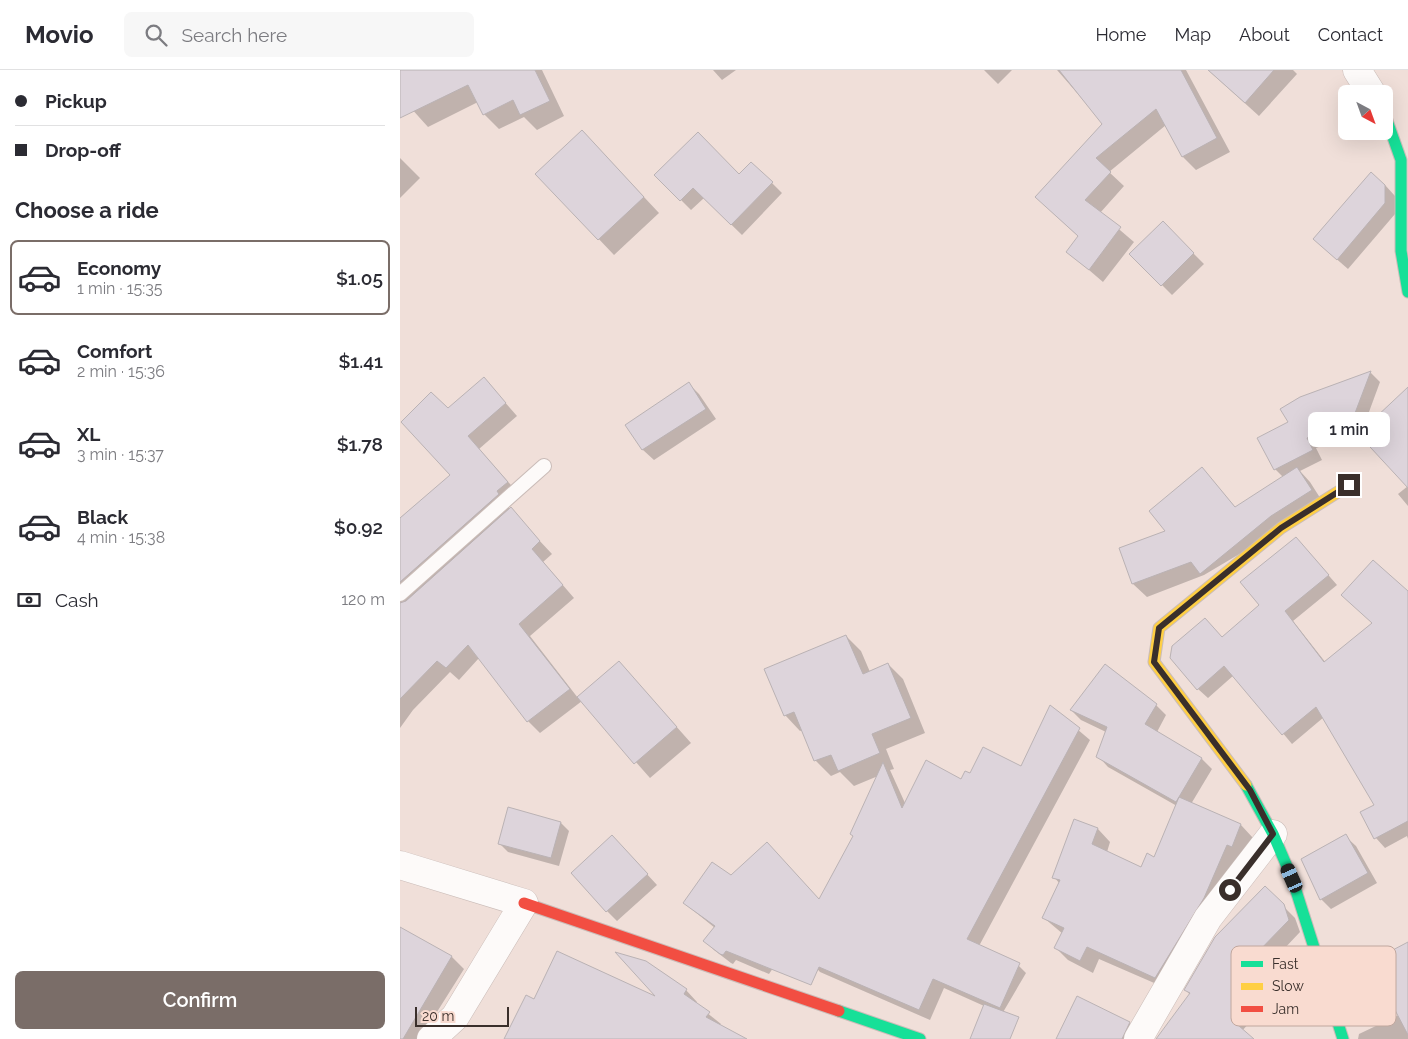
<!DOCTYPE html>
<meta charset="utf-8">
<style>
:root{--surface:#fff;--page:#f7f7f7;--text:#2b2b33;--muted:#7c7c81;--line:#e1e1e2;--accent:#7a6d68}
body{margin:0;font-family:Raleway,sans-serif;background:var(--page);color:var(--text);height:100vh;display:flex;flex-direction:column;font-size:19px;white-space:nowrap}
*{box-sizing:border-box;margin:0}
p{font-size:16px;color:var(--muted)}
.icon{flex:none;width:28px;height:28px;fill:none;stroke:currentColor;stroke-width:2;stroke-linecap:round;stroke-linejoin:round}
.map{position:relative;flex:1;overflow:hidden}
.sheet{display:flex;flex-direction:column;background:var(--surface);width:400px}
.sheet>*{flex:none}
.hud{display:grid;align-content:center;height:110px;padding:0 15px;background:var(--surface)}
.needle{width:32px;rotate:139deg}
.controls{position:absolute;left:938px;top:15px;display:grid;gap:10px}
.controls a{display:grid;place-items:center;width:55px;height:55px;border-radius:8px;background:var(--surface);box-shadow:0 5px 20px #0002;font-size:25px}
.scale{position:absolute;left:15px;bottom:12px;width:94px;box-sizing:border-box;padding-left:5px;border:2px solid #3a2f2b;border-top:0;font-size:14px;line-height:18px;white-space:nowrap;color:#3a2f2b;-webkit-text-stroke:4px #f9dbd0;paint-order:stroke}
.end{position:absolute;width:22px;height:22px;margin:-11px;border:6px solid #3a2f2b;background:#fff;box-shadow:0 0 0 2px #fff}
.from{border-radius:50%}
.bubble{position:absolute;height:35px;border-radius:8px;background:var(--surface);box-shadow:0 5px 20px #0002;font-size:16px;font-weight:600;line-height:35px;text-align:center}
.car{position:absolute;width:15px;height:30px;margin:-15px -8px;border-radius:6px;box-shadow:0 0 4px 1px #0007;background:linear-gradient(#222 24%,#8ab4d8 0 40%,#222 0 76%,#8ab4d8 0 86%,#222 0)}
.hud b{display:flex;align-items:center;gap:18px;height:48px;font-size:19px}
.hud b+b{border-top:1px solid var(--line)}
.hud i{width:12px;height:12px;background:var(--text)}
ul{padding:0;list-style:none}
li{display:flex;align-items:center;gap:15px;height:75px;margin:0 10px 8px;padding:0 5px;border:2px solid transparent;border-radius:8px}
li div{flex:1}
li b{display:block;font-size:19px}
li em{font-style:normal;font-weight:600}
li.active{border-color:var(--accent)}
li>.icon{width:45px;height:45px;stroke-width:1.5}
h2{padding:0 15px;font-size:22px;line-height:60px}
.pay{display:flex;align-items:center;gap:12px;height:55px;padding:0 15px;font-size:19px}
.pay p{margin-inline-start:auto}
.button{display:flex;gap:10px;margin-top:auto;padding:10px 15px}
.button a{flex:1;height:58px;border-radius:8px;background:var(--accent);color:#fff;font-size:20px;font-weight:600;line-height:58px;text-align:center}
header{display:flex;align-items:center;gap:30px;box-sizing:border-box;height:70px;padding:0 25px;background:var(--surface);border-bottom:1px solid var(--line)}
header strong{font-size:24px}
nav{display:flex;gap:28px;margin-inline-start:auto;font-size:18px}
.search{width:350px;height:45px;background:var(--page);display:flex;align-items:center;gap:12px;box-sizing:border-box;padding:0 18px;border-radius:8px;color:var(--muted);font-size:19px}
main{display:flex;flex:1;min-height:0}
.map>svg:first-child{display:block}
</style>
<header>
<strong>Movio</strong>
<div class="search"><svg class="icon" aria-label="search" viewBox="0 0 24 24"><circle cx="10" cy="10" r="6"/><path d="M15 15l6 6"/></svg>Search here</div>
<nav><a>Home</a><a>Map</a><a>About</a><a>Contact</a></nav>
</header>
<main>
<section class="sheet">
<div class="hud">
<b><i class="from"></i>Pickup</b>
<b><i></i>Drop-off</b>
</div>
<h2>Choose a ride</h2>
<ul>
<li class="active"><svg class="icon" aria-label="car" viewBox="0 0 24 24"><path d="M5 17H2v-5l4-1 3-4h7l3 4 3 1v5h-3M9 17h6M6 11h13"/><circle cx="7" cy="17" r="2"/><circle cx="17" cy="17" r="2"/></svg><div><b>Economy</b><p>1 min · 15:35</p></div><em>$1.05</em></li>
<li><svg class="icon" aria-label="car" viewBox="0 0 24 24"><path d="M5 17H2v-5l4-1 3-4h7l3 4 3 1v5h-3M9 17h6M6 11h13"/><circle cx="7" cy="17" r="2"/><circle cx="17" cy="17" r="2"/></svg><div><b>Comfort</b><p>2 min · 15:36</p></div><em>$1.41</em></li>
<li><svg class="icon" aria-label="car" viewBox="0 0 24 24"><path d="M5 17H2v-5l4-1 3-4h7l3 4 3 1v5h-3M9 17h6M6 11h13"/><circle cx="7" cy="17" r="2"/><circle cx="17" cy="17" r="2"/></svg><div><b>XL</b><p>3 min · 15:37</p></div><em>$1.78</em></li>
<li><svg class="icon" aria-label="car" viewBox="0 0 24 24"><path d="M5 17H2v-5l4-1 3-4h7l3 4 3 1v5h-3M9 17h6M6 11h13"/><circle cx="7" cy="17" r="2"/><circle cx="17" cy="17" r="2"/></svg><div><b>Black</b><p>4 min · 15:38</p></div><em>$0.92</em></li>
</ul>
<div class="pay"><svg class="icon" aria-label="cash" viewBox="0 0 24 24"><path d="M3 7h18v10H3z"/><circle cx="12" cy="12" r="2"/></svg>Cash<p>120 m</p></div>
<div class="button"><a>Confirm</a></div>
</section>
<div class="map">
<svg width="1008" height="969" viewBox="0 0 1008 969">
<rect width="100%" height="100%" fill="#f0dfd9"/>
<!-- shadow -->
<path fill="#0003" d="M0,0H142L164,46L137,60L124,47L99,59L84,44L78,32L28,57L0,26Z
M313,0H336L322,10Z
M584,0H612L598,14Z
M657,0H786L830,82L796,100L783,87L766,55L709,102L724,116L700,143L734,172L703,212L668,182L679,167L651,141L704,54Z
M808,0H893L897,4L859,46Z
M197,77L259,143L214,185L137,104Z
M0,88L20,108L0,128Z
M256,105L339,106L372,113L382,123L342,165L304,128L291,140Z
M985,115L995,126V144L948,199L925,179Z
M763,153L804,194L772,225L731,184Z
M971,303L980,312L962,361L916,378L922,390L900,401L910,412L924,434L804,505L747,527L733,514L720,478L767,461L802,399L836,438L883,407L875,399L890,352L901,329Z
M289,314L299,324L316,349L254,390L243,380L227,355Z
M1008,319V436L998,424L1008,416L959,364Z
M95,321L117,346L79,379L119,424L108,434L109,438L152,484L143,492L174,528L130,566L178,628L219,592L291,673L250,708L182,631L140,663L128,651L79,588L59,610L50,602L13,640L0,658V448L52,405L48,340Z
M896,468L937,515L893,551L926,593L1008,523V769L1007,766L985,778L976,768V735L924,647L892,674L834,605L808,628L798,619L822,568L861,535Z
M446,566L461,581L470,602L488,594L503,609L525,663L486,679L494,699L490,700L505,733L562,710L570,705L621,698L651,637L690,670L579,876L615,892L626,903L602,944L544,918L530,950L420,902L410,891L478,706L454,716L440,702L431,706L415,690L403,660L400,661L385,645Z
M756,635L766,645L757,662L802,689L812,699L791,734L841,755L853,768L768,919L699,889L693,903L668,890L656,878L663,864L644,848L660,814L654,807L674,751L698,759L710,772L707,782L742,798L755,788L777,736L708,697L698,686L706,662L681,650L671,640Z
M109,739L161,753L169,761L159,796L108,782L100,774Z
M945,766L956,776L977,813L931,839L921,829Z
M222,777L257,815L217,851L207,841Z
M331,807L419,830L369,904L336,890L333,894L331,893L314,880L305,871L315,858L284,833Z
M865,818L895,848L900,862L867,897L884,913L842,961L853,969H758L790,925L786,920Z
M0,859L52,887L64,899L20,969H0Z
M1008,873V969H958L959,964L999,945L972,893Z
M286,920L297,932L296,934L321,954L318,957L328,969H105L126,926L135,930H260Z
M729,953L741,965L739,969H658Z"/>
<!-- building -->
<path fill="#ddd4db" stroke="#bab2b4" d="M0,0H135L150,31L120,45L113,30L83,45L68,15L0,48Z
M659,0H781L817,68L782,87L756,39L696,88L711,102L685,130L721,157L689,200L666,182L678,166L635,127L702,54Z
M808,0H874L845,33Z
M182,60L244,127L198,170L135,104Z
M298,62L339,104L351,92L373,112L331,155L293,118L280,131L254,105Z
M971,102L985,115V133L937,190L913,169Z
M763,151L794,183L761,216L729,184Z
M971,301L952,351L907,368L913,380L874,400L857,368L888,352L880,339L900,327Z
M84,307L106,333L68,366L108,412L97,421L99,424L0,512V448L50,405L1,352L31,322L48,338Z
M289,312L306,339L242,380L225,355Z
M1008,317V418L958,364Z
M802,397L835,437L897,397L912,420L871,446L800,504L791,492L732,514L719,478L765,461L749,441Z
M111,437L140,471L132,479L163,515L119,554L170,619L127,652L68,575L46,598L37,591L0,629V533L6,531Z
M896,467L929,505L885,541L924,592L972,553L941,525L973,490L1008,521V751L974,769L960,742L974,735L916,637L882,665L824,596L797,620L770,588L772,576L805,548L822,567L859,535L840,512Z
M446,565L463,604L488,593L511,648L472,664L480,683L438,701L431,685L414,691L394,642L384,646L364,599Z
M219,591L277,657L234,694L177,627Z
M705,594L757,634L745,654L802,688L776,732L696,687L707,657L670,640Z
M650,635L680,658L567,869L620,893L600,938L533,909L519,940L419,897L411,915L326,881L323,885L320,884L303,871L315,856L283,833L312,792L331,805L367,772L419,829L453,766L450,764L483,692L502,738L526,690L561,709L565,701L570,703L583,677L621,696Z
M779,727L841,754L832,777L827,775L804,828L755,908L687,877L680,891L654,878L664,858L642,848L660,810L652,808L674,749L698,758L692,774L741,797L747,783L754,787Z
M108,737L161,752L151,788L98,774Z
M946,764L968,803L920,830L901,789Z
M212,765L248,804L206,842L171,803Z
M865,816L884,834L889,850L855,885L873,900L831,949L854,969H756L790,923L784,920L815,867Z
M0,857L52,886L3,969H0Z
M1008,872V965L970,892Z
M157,881L255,926L215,882L246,891L287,919L284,924L310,942L306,947L347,969H104L126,925L134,929Z
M677,926L730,952L722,969H656Z
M584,934L619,947L610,969H570Z"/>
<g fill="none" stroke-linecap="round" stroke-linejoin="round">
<defs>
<path id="lane" d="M0,524L144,396"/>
<path id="street" d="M957,0L972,24
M0,795L124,833L55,947L31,969
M738,969L808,848L873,764"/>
<path id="fast" d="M984,42L1001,90V181L1008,222
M846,715L873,764L892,808L943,969
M439,941L520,969"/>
<path id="slow" d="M846,715L754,592L759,558L881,458L949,415"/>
<path id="jam" d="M124,833L439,941"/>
</defs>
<!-- lane casing -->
<use href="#lane" stroke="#cabcb8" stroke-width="16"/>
<!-- street casing -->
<use href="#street" stroke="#cabcb8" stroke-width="29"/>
<!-- fast casing -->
<use href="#fast" stroke="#cabcb8" stroke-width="13"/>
<!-- slow casing -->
<use href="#slow" stroke="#cabcb8" stroke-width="13"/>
<!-- jam casing -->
<use href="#jam" stroke="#cabcb8" stroke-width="13"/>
<!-- lane -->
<use href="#lane" stroke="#fdfaf9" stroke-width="14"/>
<!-- street -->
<use href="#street" stroke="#fdfaf9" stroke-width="28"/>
<!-- fast -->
<use href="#fast" stroke="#16e098" stroke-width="11"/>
<!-- slow -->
<use href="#slow" stroke="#ffcf43" stroke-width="11"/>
<!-- jam -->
<use href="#jam" stroke="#f24e42" stroke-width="11"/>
</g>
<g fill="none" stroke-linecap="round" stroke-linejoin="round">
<!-- route -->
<path stroke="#3a2f2b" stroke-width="6" d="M830,820L873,764L850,720L754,592L759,558L881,458L949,415"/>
</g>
<!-- legend -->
<rect x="831" y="876" width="165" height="80" rx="8" fill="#f9dbd0" stroke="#c0a79e" stroke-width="1"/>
<rect x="841" y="891" width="22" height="6" fill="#16e098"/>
<rect x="841" y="913" width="22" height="7" fill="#ffcf43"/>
<rect x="841" y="936" width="22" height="6" fill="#f24e42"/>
<g font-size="14" fill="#3a2f2b">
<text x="872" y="899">Fast</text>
<text x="872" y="921">Slow</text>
<text x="872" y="944">Jam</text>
</g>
</svg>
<div class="controls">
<a><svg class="needle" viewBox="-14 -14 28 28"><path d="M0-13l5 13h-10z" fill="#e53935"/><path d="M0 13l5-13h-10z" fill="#7c7c81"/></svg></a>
</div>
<div class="scale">20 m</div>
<i class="end from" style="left:830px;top:820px"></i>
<i class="end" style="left:949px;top:415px"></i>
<div class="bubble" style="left:908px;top:342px;width:82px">1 min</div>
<i class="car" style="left:892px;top:808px;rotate:336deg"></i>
</div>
</main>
